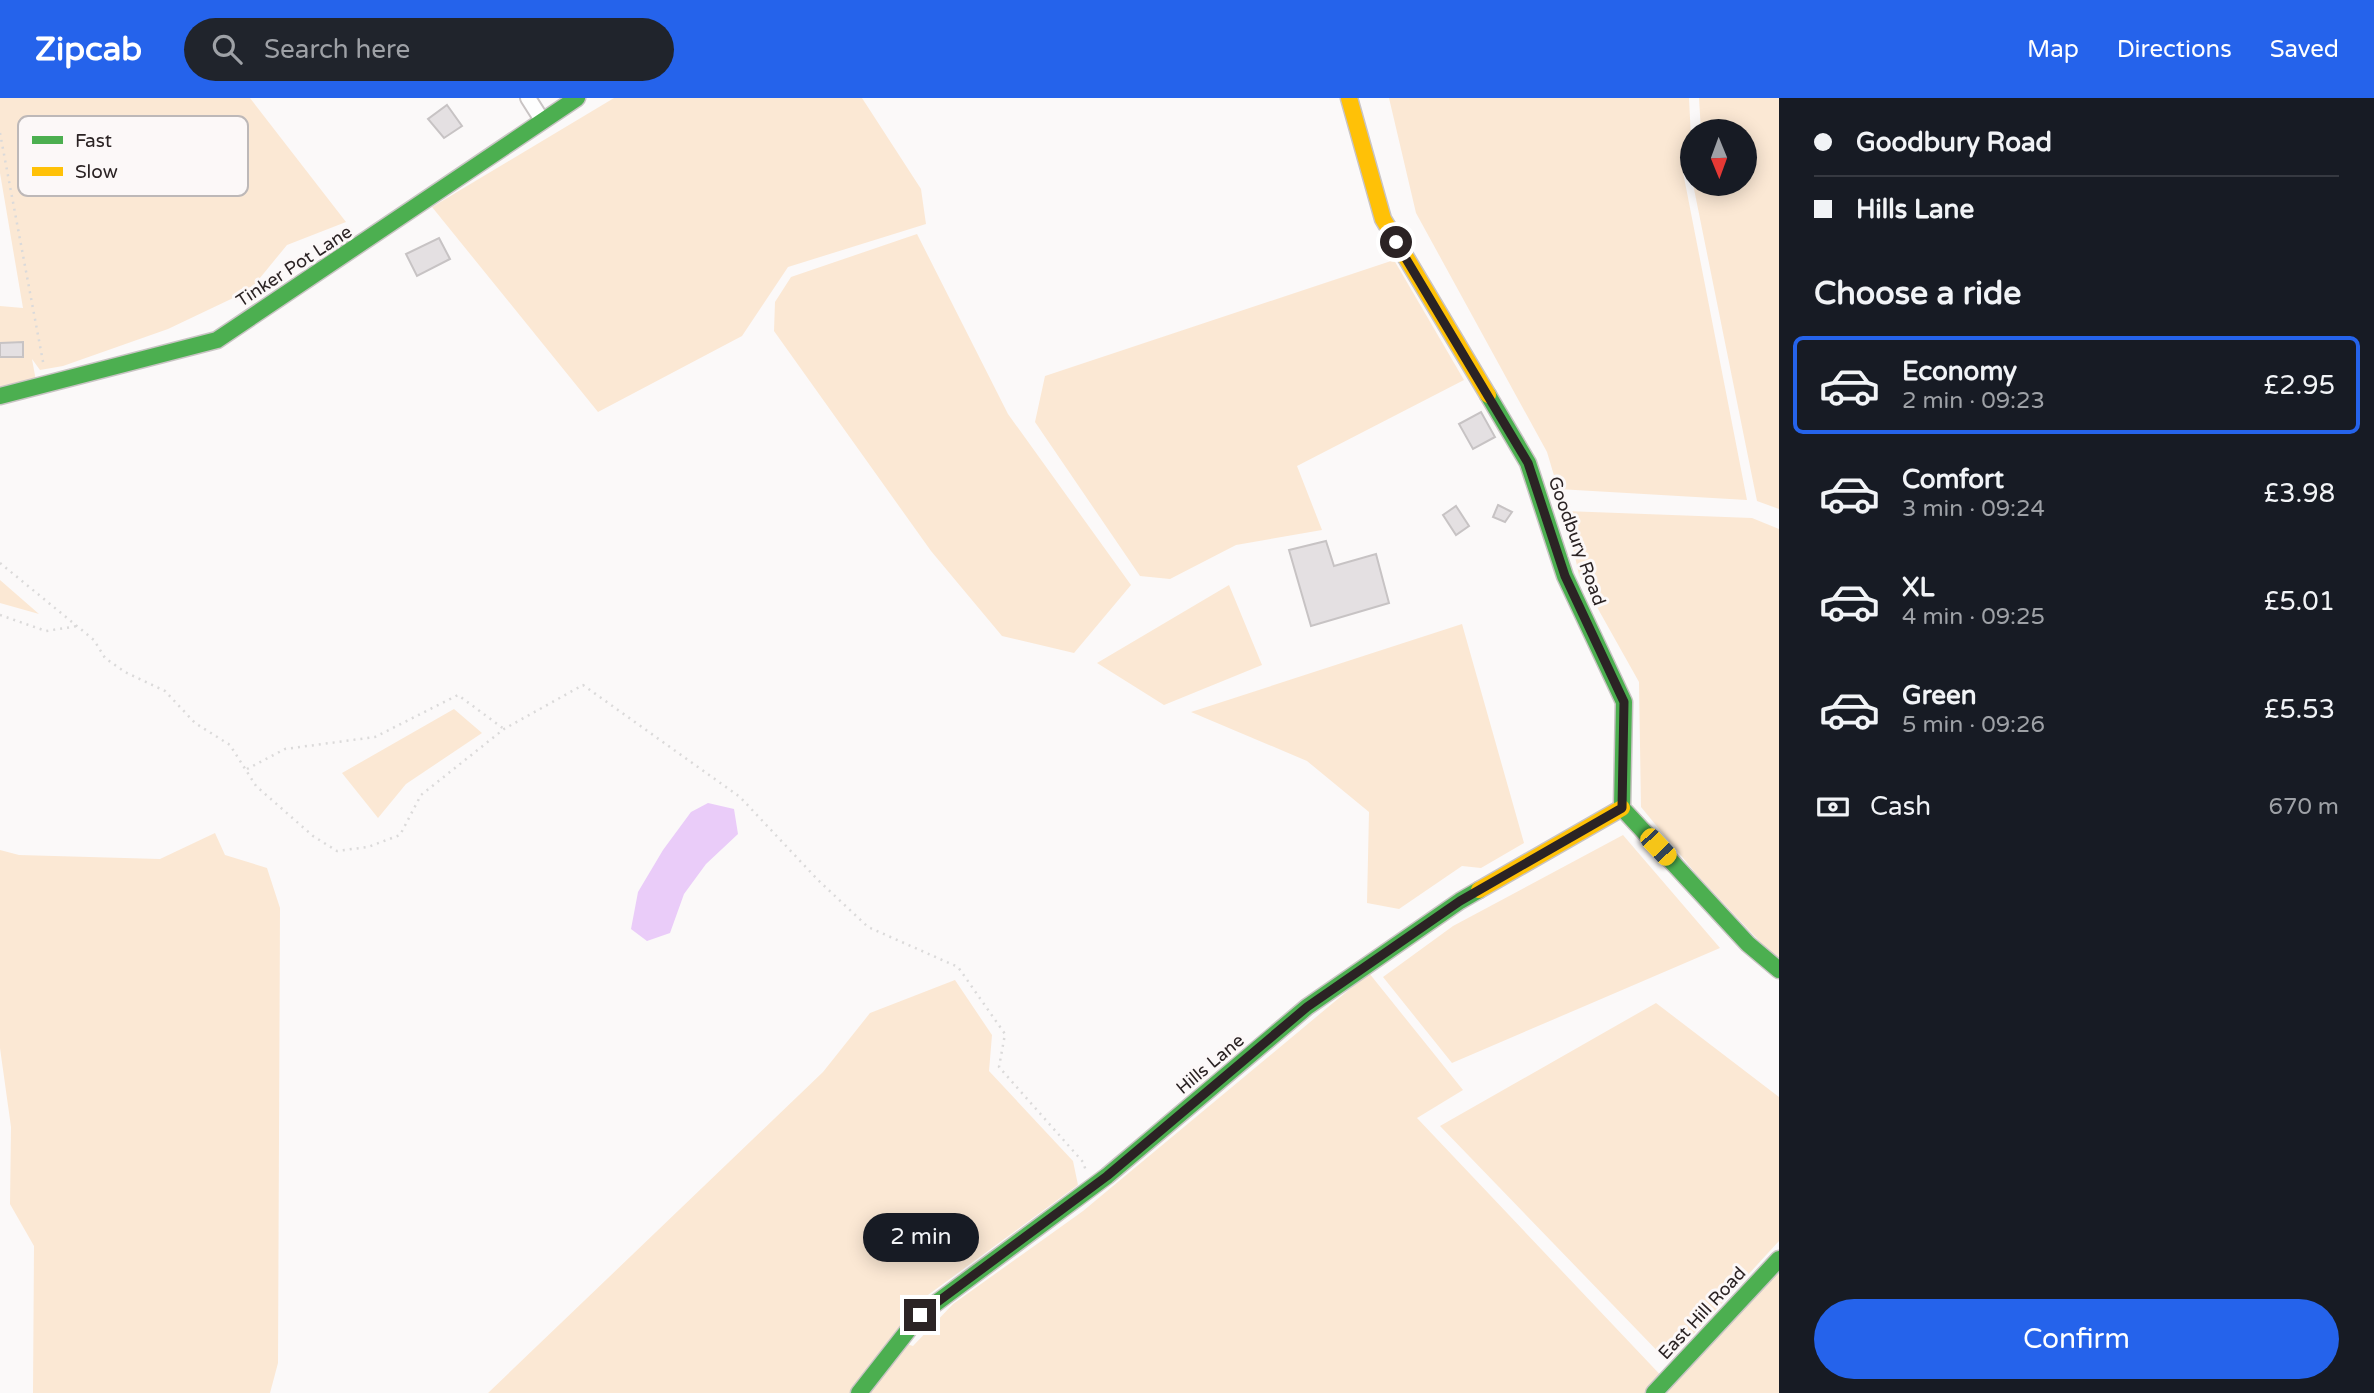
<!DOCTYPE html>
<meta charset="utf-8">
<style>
:root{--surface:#171b24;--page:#20242c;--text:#f1f3f6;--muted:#9ea1a6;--line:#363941;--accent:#2563eb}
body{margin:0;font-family:"Varela Round",sans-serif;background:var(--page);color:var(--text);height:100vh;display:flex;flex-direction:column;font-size:26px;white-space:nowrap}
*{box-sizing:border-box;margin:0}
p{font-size:23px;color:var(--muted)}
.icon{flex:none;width:38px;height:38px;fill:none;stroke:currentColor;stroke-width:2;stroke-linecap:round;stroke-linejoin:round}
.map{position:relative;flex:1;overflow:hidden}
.side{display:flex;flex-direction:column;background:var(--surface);width:595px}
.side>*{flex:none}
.guide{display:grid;align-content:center;height:154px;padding:0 35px;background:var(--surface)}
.needle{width:46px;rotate:179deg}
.fabs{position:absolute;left:1680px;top:21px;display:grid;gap:14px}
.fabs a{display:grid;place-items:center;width:77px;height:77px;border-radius:50%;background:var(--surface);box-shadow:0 4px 18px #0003;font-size:35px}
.end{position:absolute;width:32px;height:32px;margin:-16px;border:9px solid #2b2324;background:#fff;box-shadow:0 0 0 4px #fff}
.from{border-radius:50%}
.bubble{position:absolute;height:49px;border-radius:24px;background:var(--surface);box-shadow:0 4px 18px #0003;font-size:23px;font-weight:600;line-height:49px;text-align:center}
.car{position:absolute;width:21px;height:42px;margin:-21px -10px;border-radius:9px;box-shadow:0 0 5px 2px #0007;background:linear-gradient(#f5c518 24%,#345 0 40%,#f5c518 0 76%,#345 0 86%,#f5c518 0)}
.guide b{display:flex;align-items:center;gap:24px;height:66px;font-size:26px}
.guide b+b{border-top:2px solid var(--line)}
.guide i{width:18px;height:18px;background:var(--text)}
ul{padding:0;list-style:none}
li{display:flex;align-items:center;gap:21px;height:98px;margin:0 14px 10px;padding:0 21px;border:4px solid transparent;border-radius:10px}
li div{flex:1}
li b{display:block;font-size:26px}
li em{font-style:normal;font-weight:600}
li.active{border-color:var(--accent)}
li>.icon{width:63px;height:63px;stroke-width:1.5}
h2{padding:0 35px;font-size:32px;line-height:84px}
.pay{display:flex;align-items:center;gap:18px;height:77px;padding:0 35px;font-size:26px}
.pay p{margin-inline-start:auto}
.button{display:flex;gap:14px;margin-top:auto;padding:14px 35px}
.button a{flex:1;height:80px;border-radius:42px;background:var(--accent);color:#fff;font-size:28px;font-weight:600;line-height:80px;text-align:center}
header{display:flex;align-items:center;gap:42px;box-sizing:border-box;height:98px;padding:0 35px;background:var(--accent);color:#fff}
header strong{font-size:33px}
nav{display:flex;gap:38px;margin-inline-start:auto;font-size:24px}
.search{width:490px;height:63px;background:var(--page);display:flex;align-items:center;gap:18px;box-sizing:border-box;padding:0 24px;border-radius:38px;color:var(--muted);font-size:26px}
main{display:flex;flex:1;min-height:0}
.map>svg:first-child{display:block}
</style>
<header>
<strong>Zipcab</strong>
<div class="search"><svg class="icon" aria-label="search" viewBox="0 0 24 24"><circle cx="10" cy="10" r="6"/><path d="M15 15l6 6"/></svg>Search here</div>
<nav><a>Map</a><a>Directions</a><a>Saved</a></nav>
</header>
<main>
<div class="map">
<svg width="1779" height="1295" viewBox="0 0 1779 1295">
<rect width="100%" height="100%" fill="#fbf9f9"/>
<!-- green -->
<path fill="#fbe8d4" d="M0,0H250L346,124L287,147L250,192L168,231L63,268L40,272L32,261L36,283L0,292V208L23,210L0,75Z
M614,0H862L921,91L926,126L788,169L742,238L598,314L432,109Z
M1389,0H1689L1692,60L1682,69L1747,402L1558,391L1547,354L1416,115Z
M1699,0H1779V411L1757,403L1693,86H1745V33H1701Z
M917,136L1008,316L1131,487L1074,555L1002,538L931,453L774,233L775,204L791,179Z
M1394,162L1464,282L1297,368L1322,432L1236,447L1170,481L1140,478L1035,324L1045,278Z
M1565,413L1752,420L1779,431V864L1697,777L1641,709L1639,584L1579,477Z
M0,482L39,516L0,505Z
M1229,487L1262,567L1164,607L1097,565Z
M1462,526L1524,745L1481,770L1462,768L1399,811L1367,805L1369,714L1307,663L1191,614Z
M454,611L482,635L406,686L378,720L342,675Z
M215,735L225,757L267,770L280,810L278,1265L270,1295H33L34,1148L10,1106L11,1029L0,950V752L19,757L160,761Z
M1623,737L1720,850L1452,965L1383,879L1453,828Z
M1369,875L1463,992L1417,1020L1668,1285L1779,1173V1295H488L823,974L870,915L955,882L992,937L989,973L1073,1063L1078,1087L913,1208L891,1241L913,1248L953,1206L1083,1113Z
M1656,905L1779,999V1143L1668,1264L1440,1028Z"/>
<!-- water -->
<path fill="#eaccf9" d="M708,705L734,711L738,736L706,766L684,796L670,835L647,843L631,831L638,794L663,752L691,714Z"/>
<!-- building -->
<path fill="#e4e0e2" stroke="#c7c3c4" stroke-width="2" d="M447,7L462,28L444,40L428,21Z
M439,140L450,161L417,178L406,156Z
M23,244V259H0V245Z
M1481,314L1495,339L1473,351L1459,326Z
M1498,407L1512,414L1505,424L1493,419Z
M1456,408L1469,428L1456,437L1443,417Z
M1326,443L1334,468L1376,456L1389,505L1311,528L1289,452Z"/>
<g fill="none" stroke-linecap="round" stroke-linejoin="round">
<defs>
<path id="street" d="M528,0L542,22"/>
<path id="fast" d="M1488,297L1528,365L1565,478L1624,604L1622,710L1748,846L1779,872
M0,298L217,242L577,0
M859,1295L920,1217L1107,1078L1307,909L1460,803L1479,792
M1654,1295L1779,1161"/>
<path id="slow" d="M1349,0L1383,121L1488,297
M1479,792L1622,710"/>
</defs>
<!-- street casing -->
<use href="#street" stroke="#c9c4c4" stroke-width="18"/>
<!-- fast casing -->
<use href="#fast" stroke="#c9c4c4" stroke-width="19"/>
<!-- slow casing -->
<use href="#slow" stroke="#c9c4c4" stroke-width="19"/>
<!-- path -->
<path stroke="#dbdada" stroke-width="2.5" stroke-dasharray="2 5" stroke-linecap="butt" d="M0,35L44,269
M0,465L94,542L105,560L125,574L165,593L195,625L230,647L256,688L313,738L337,753L368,749L400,737L421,697L504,631L583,587L740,699L818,782L868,829L958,869L1005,936L999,969L1083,1064L1086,1073
M0,517L46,533L78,528
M247,671L285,651L375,639L458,597L504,631"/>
<!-- street -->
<use href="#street" stroke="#fefefe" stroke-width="14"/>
<!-- fast -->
<use href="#fast" stroke="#4caf50" stroke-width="16"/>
<!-- slow -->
<use href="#slow" stroke="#ffc107" stroke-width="16"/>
</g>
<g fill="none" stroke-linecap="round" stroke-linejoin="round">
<!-- route -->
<path stroke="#2b2324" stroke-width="9" d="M920,1217L1107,1078L1307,909L1460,803L1622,710L1624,604L1565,478L1528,365L1396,144"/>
</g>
<g text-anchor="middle" stroke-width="6" stroke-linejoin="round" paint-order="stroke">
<!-- street labels -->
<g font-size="18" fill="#2b2324" stroke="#fcf8f8">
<text transform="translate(294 168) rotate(-33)" y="6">Tinker Pot Lane</text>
<text transform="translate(1577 443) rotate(70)" y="6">Goodbury Road</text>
<text transform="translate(1210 966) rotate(-40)" y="6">Hills Lane</text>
<text transform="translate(1702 1215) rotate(-47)" y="6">East Hill Road</text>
</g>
</g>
<!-- legend -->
<rect x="18" y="18" width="230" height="80" rx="10" fill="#fcf8f8" stroke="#bdb8b8" stroke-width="2"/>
<rect x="32" y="38" width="31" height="8" fill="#4caf50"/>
<rect x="32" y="69" width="31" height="9" fill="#ffc107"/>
<g font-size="19" fill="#2b2324">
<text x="75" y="49">Fast</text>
<text x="75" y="80">Slow</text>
</g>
</svg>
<div class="fabs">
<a><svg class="needle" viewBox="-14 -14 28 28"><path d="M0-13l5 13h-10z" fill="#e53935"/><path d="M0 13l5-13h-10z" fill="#9ea1a6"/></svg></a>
</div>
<i class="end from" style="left:1396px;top:144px"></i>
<i class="end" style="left:920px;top:1217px"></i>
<div class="bubble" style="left:863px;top:1115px;width:116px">2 min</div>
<i class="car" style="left:1658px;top:749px;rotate:137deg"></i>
</div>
<section class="side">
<div class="guide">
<b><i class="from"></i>Goodbury Road</b>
<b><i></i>Hills Lane</b>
</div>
<h2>Choose a ride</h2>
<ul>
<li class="active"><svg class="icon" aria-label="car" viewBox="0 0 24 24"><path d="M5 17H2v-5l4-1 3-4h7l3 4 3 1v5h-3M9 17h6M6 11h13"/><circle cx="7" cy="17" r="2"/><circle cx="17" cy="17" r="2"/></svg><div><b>Economy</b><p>2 min · 09:23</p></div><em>£2.95</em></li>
<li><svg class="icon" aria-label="car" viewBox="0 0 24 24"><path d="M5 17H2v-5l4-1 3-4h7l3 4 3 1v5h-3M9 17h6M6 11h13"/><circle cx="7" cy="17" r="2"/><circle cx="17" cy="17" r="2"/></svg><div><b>Comfort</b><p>3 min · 09:24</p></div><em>£3.98</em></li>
<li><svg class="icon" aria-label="car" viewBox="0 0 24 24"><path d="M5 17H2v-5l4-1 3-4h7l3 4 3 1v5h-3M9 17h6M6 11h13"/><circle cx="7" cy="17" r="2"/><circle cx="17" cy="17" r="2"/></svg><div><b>XL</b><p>4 min · 09:25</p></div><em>£5.01</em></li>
<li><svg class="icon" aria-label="car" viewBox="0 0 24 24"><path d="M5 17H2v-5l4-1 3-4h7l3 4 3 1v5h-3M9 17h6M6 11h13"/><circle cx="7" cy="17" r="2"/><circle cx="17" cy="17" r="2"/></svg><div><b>Green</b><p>5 min · 09:26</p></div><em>£5.53</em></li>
</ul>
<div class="pay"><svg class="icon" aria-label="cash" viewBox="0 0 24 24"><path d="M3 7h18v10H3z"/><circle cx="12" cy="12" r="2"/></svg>Cash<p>670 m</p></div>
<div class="button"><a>Confirm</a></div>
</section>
</main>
